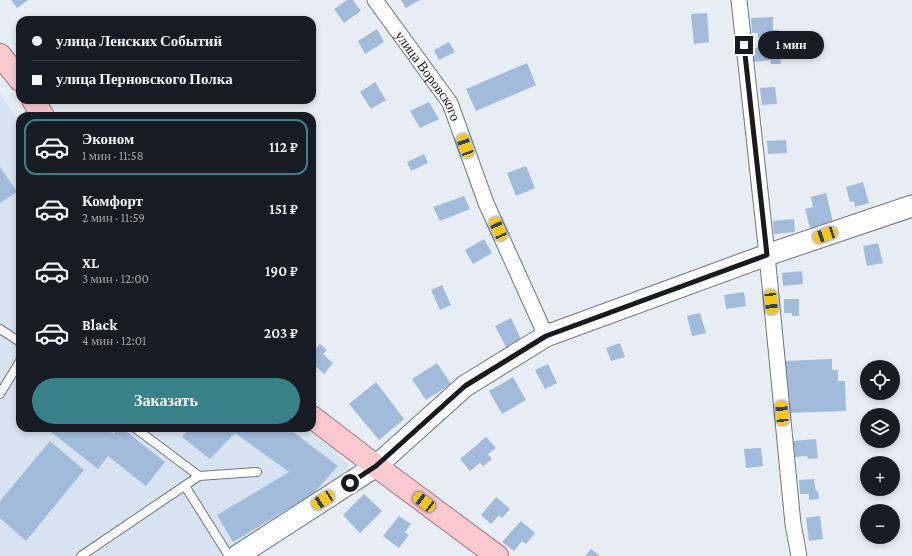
<!DOCTYPE html>
<html lang="ru">
<meta charset="utf-8">
<style>
:root{--surface:#171b24;--page:#20242c;--text:#f1f3f6;--muted:#9ea1a6;--line:#363941;--accent:#398189}
body{margin:0;font-family:"Crimson Pro",serif;background:var(--page);color:var(--text);height:100vh;display:flex;flex-direction:column;font-size:15px;white-space:nowrap}
*{box-sizing:border-box;margin:0}
p{font-size:13px;color:var(--muted)}
.icon{flex:none;width:22px;height:22px;fill:none;stroke:currentColor;stroke-width:2;stroke-linecap:round;stroke-linejoin:round}
.map{position:relative;flex:1;overflow:hidden}
.details{position:absolute;left:16px;top:112px;width:300px;height:320px;display:flex;flex-direction:column;background:var(--surface);border-radius:12px;box-shadow:0 2px 6px #0003}
.details>*{flex:none}
.guide{position:absolute;left:16px;top:16px;width:300px;height:88px;border-radius:12px;box-shadow:0 2px 6px #0003;display:grid;align-content:center;height:88px;padding:0 16px;background:var(--surface)}
.tools{position:absolute;left:860px;top:360px;display:grid;gap:8px}
.tools a{display:grid;place-items:center;width:40px;height:40px;border-radius:50%;background:var(--surface);box-shadow:0 2px 6px #0003;font-size:20px}
.end{position:absolute;width:18px;height:18px;margin:-9px;border:5px solid #181a1d;background:#fff;box-shadow:0 0 0 2px #fff}
.from{border-radius:50%}
.bubble{position:absolute;height:28px;border-radius:14px;background:var(--surface);box-shadow:0 2px 6px #0003;font-size:13px;font-weight:600;line-height:28px;text-align:center}
.car{position:absolute;width:12px;height:24px;margin:-12px -6px;border-radius:5px;box-shadow:0 0 3px 1px #0007;background:linear-gradient(#f5c518 24%,#345 0 40%,#f5c518 0 76%,#345 0 86%,#f5c518 0)}
.guide b{display:flex;align-items:center;gap:14px;height:38px;font-size:15px}
.guide b+b{border-top:1px solid var(--line)}
.guide i{width:10px;height:10px;background:var(--text)}
ul{padding:7px 0 0;list-style:none}
li{display:flex;align-items:center;gap:12px;height:56px;margin:0 8px 6px;padding:0 8px;border:2px solid transparent;border-radius:12px}
li div{flex:1}
li b{display:block;font-size:15px}
li em{font-style:normal;font-weight:600}
li.on{border-color:var(--accent)}
li>.icon{width:36px;height:36px;stroke-width:1.5}
.button{display:flex;gap:8px;margin-top:auto;padding:8px 16px}
.button a{flex:1;height:46px;border-radius:24px;background:var(--accent);color:#fff;font-size:16px;font-weight:600;line-height:46px;text-align:center}
.map>svg:first-child{display:block}
</style>
<div class="map">
<svg width="912" height="556" viewBox="0 0 912 556">
<rect width="100%" height="100%" fill="#e7edf5"/>
<!-- built -->
<path fill="#d8e3f1" d="M0,94L20,122V428H308L340,452L337,454L349,464L336,485L226,556H0Z"/>
<!-- building -->
<path fill="#a2bbdb" d="M11,0H28L17,8Z
M347,0H353L361,11L344,23L334,9Z
M401,0H420L406,8Z
M707,13L709,42L694,44L691,14Z
M773,17V30H779V37L758,38V33H752L751,18Z
M377,29L384,42L365,54L358,41Z
M449,42L455,52L439,60L434,50Z
M779,46L781,64H771L770,60L754,62L753,48Z
M527,63L536,85L476,111L466,89Z
M375,82L386,100L371,109L360,92Z
M775,87L777,104L762,105L760,88Z
M429,102L439,119L420,128L410,111Z
M786,140L787,153L768,154L767,141Z
M424,154L428,163L411,171L407,162Z
M526,166L535,188L516,196L507,173Z
M0,167L17,192L0,203Z
M863,182L869,203L855,207L854,201L850,202L846,187Z
M826,193L833,222L810,228L805,209L813,207L811,197Z
M464,196L470,209L440,221L433,207Z
M794,219L795,232L774,234L773,221Z
M484,239L492,253L473,264L465,250Z
M878,243L883,263L867,266L863,246Z
M802,271L803,284L783,286L782,273Z
M442,285L451,305L440,310L431,290Z
M744,292L746,306L726,309L724,295Z
M784,299H799V316H792V313H784Z
M700,313L706,333L692,336L687,316Z
M511,318L521,339L506,347L495,326Z
M620,343L625,357L611,361L606,348Z
M320,344L327,350L323,354L333,363L324,374L312,363V353Z
M832,359V370H838V381H845L846,411L785,413L784,361Z
M437,363L451,384L426,400L412,379Z
M548,364L557,383L545,389L535,370Z
M513,377L526,400L502,414L489,391Z
M376,382L404,419L379,440L349,404Z
M46,428H105L114,434L119,428H122L165,462L146,486L108,456L98,469Z
M190,428H288L338,466L313,494L233,542L217,515L289,472L235,433L210,459L182,437Z
M486,437L496,448L488,454L492,459L483,466L480,463L470,471L460,459Z
M816,439L818,458L808,459L807,456L795,457L793,441Z
M50,441L84,470L26,541L0,518V501Z
M757,448H761L763,466L746,468L744,449Z
M814,479L816,491H818L819,499L809,500V494H800L799,480Z
M364,494L382,511L360,533L343,515Z
M496,497L510,509L502,518L499,515L491,524L481,515Z
M399,516L411,524L405,532L409,535L399,548L383,536Z
M820,516L823,539L809,541L806,518Z
M521,521L535,533L526,544L522,541L514,551L502,542Z
M591,549L600,556H585Z"/>
<g fill="none" stroke-linecap="round" stroke-linejoin="round">
<defs>
<path id="lane" d="M0,329L20,342
M0,394L20,361
M135,428L199,476L257,472
M185,486L229,556
M81,556L199,476"/>
<g id="street">
<path id="s1" d="M375,0L450,103L486,203L546,336"/>
<path d="M739,0L767,255L793,524L799,556"/>
</g>
<path id="secondary" d="M237,556L376,466L465,386L546,336L767,255L912,206"/>
<path id="primary" d="M0,55L20,80
M33,100L43,116
M312,417L376,466L497,556"/>
</defs>
<!-- lane casing -->
<use href="#lane" stroke="#72777e" stroke-width="10"/>
<!-- street casing -->
<use href="#street" stroke="#72777e" stroke-width="17"/>
<!-- secondary casing -->
<use href="#secondary" stroke="#72777e" stroke-width="23"/>
<!-- primary casing -->
<use href="#primary" stroke="#a9747d" stroke-width="24"/>
<!-- lane -->
<use href="#lane" stroke="#fff" stroke-width="8"/>
<!-- street -->
<use href="#street" stroke="#fff" stroke-width="15"/>
<!-- secondary -->
<use href="#secondary" stroke="#fff" stroke-width="21"/>
<!-- primary -->
<use href="#primary" stroke="#fac9d0" stroke-width="22"/>
</g>
<g fill="none" stroke-linecap="round" stroke-linejoin="round">
<!-- route -->
<path stroke="#181a1d" stroke-width="5" d="M350,483L376,466L465,386L546,336L767,255L744,45"/>
</g>
<g text-anchor="middle" stroke-width="4" stroke-linejoin="round" paint-order="stroke">
<!-- street labels -->
<g font-size="14" fill="#181a1d" stroke="#e7edf5">
<text dy="5" stroke="none"><textPath href="#s1" startOffset="93">улица Воровского</textPath></text>
</g>
</g>
</svg>
<div class="tools">
<a><svg class="icon" aria-label="locate" viewBox="0 0 24 24"><circle cx="12" cy="12" r="6"/><path d="M12 2v4M12 18v4M2 12h4M18 12h4"/></svg></a>
<a><svg class="icon" aria-label="layers" viewBox="0 0 24 24"><path d="M12 4l9 5-9 5-9-5zM3 14l9 5 9-5"/></svg></a>
<a>+</a>
<a>−</a>
</div>
<i class="end from" style="left:350px;top:483px"></i>
<i class="end" style="left:744px;top:45px"></i>
<div class="bubble" style="left:758px;top:31px;width:66px">1 мин</div>
<i class="car" style="left:465px;top:146px;rotate:340deg"></i>
<i class="car" style="left:498px;top:229px;rotate:336deg"></i>
<i class="car" style="left:825px;top:235px;rotate:251deg"></i>
<i class="car" style="left:771px;top:302px;rotate:174deg"></i>
<i class="car" style="left:782px;top:413px;rotate:355deg"></i>
<i class="car" style="left:323px;top:500px;rotate:237deg"></i>
<i class="car" style="left:424px;top:502px;rotate:307deg"></i>
<div class="guide">
<b><i class="from"></i>улица Ленских Событий</b>
<b><i></i>улица Перновского Полка</b>
</div>
<section class="details">
<ul>
<li class="on"><svg class="icon" aria-label="car" viewBox="0 0 24 24"><path d="M5 17H2v-5l4-1 3-4h7l3 4 3 1v5h-3M9 17h6M6 11h13"/><circle cx="7" cy="17" r="2"/><circle cx="17" cy="17" r="2"/></svg><div><b>Эконом</b><p>1 мин · 11:58</p></div><em>112 ₽</em></li>
<li><svg class="icon" aria-label="car" viewBox="0 0 24 24"><path d="M5 17H2v-5l4-1 3-4h7l3 4 3 1v5h-3M9 17h6M6 11h13"/><circle cx="7" cy="17" r="2"/><circle cx="17" cy="17" r="2"/></svg><div><b>Комфорт</b><p>2 мин · 11:59</p></div><em>151 ₽</em></li>
<li><svg class="icon" aria-label="car" viewBox="0 0 24 24"><path d="M5 17H2v-5l4-1 3-4h7l3 4 3 1v5h-3M9 17h6M6 11h13"/><circle cx="7" cy="17" r="2"/><circle cx="17" cy="17" r="2"/></svg><div><b>XL</b><p>3 мин · 12:00</p></div><em>190 ₽</em></li>
<li><svg class="icon" aria-label="car" viewBox="0 0 24 24"><path d="M5 17H2v-5l4-1 3-4h7l3 4 3 1v5h-3M9 17h6M6 11h13"/><circle cx="7" cy="17" r="2"/><circle cx="17" cy="17" r="2"/></svg><div><b>Black</b><p>4 мин · 12:01</p></div><em>203 ₽</em></li>
</ul>
<div class="button"><a>Заказать</a></div>
</section>
</div>
